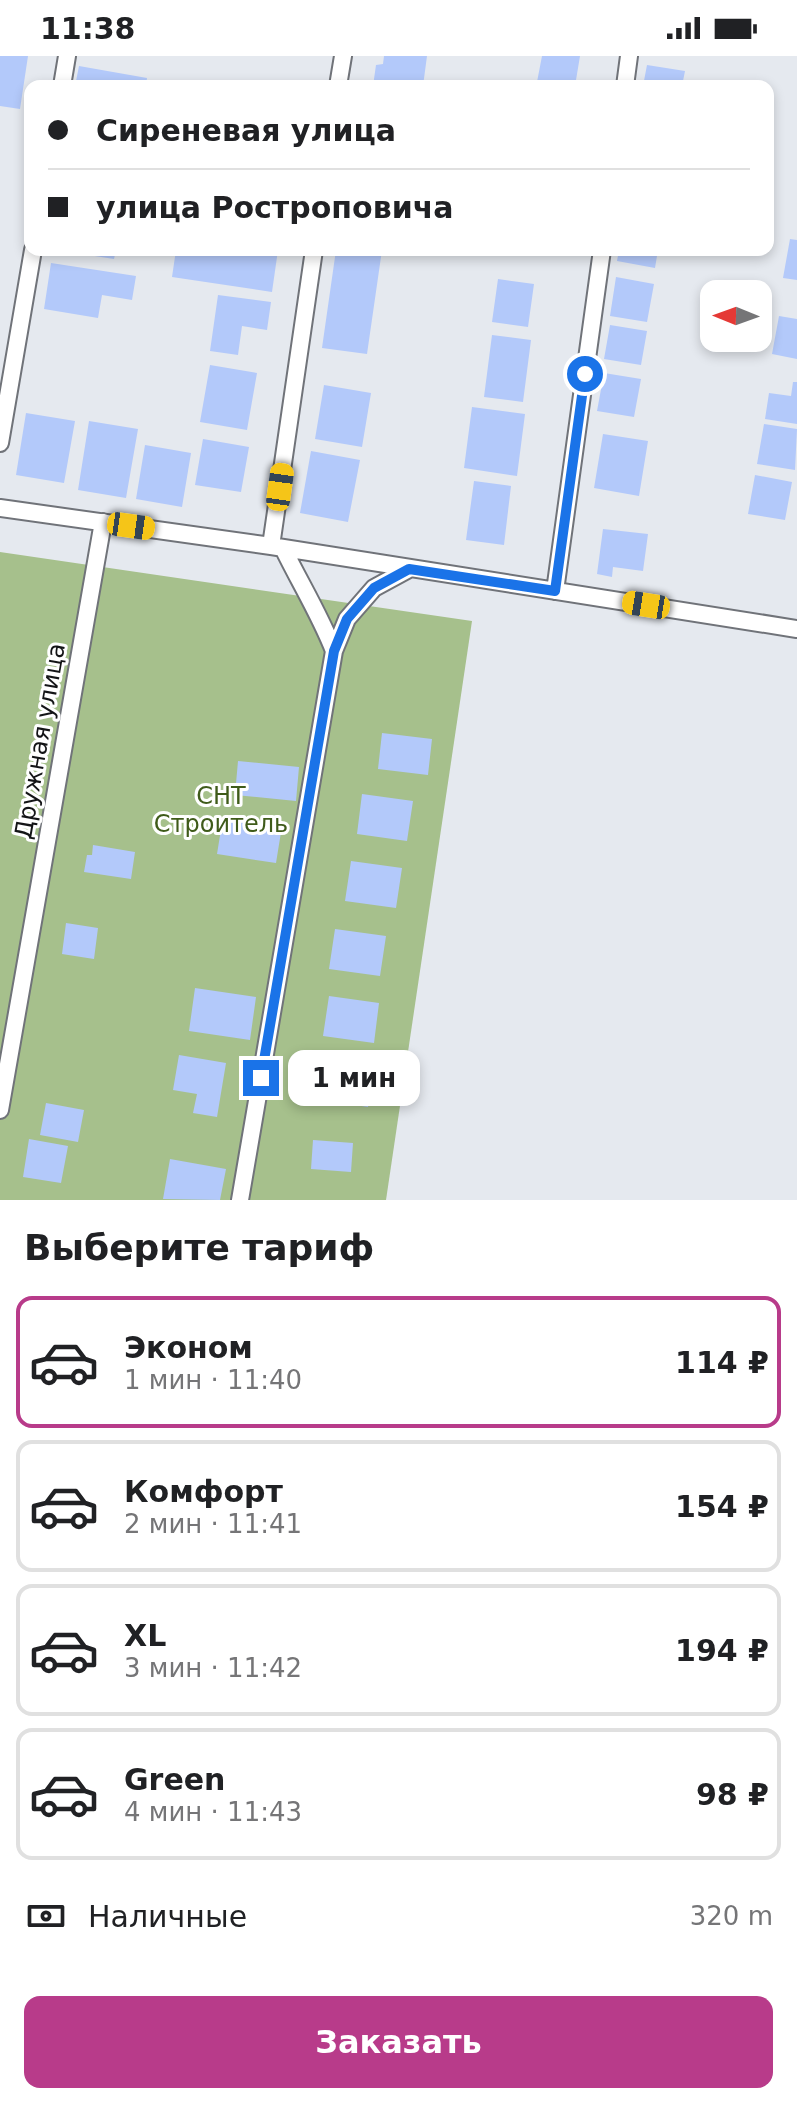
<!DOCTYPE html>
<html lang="ru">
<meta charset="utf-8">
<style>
:root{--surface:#fff;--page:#f6f6f6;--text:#202124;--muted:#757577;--line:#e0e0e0;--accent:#b83b8a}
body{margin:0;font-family:"DejaVu Sans",sans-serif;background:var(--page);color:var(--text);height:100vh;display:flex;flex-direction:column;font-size:30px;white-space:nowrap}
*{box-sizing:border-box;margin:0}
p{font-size:26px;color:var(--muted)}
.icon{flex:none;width:44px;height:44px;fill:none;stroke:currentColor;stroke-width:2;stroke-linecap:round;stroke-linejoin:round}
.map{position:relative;height:1144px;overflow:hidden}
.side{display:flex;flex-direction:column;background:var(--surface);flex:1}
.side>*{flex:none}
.hud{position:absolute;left:24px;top:24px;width:750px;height:176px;border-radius:16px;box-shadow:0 4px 12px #0003;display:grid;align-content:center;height:176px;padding:0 24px;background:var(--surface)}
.needle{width:52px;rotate:271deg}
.fabs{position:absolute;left:700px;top:224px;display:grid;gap:16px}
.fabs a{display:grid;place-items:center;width:72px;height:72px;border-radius:16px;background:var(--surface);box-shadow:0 4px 12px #0003;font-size:40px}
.end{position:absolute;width:36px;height:36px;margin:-18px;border:10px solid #1a73e8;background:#fff;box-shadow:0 0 0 4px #fff}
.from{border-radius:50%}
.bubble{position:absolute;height:56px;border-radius:16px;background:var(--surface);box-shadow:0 4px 12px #0003;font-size:26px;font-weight:600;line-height:56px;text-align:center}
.car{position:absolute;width:24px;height:48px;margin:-24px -12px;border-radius:10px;box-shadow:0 0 6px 2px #0007;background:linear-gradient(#f5c518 24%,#345 0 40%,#f5c518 0 76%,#345 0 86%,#f5c518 0)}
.hud b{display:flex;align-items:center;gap:28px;height:76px;font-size:30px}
.hud b+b{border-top:2px solid var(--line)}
.hud i{width:20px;height:20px;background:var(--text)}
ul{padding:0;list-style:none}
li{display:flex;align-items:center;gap:24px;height:132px;margin:0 16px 12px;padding:0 8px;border:4px solid var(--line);border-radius:16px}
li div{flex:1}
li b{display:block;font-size:30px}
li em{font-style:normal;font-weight:600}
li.current{border-color:var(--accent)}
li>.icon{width:72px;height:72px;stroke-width:1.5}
h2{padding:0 24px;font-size:36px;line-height:96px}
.pay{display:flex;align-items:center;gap:20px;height:88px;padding:0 24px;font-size:30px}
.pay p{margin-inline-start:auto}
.cta{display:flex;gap:16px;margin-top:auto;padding:16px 24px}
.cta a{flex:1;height:92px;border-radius:16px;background:var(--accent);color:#fff;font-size:32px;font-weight:600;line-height:92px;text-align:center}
.status{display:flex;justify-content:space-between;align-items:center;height:56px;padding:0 40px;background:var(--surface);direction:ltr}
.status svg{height:22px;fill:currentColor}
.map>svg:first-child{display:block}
</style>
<div class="status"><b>11:38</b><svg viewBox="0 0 49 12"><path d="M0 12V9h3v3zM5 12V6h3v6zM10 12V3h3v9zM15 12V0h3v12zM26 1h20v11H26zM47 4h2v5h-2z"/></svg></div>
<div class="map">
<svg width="797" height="1144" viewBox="0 0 797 1144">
<rect width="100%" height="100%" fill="#e5e9ef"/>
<!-- garden -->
<path fill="#a6c08c" d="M0,496L472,565L386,1144H0Z"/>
<!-- building -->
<path fill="#b3c9fa" d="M0,0H28L20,53L0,50Z
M384,0H427L423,30H373L376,9L383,8Z
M542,0H580L575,30H558L537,26Z
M647,9L685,15L682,30H643Z
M79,10L147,22L146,30H75Z
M254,25L275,28V30H253Z
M790,183L797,184V224L783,222Z
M69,194H116L114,203L69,196Z
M176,194H191L225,199L226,194H278L272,236L172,221Z
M336,194H382L367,298L322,292Z
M619,194H658L655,212L617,205Z
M51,207L136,220L132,244L102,239L98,262L44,253Z
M616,221L654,228L647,266L610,260Z
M498,223L534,228L528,271L492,266Z
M218,239L271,246L267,274L242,270L238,299L210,295Z
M779,260L797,263V303L772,298Z
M610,269L647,275L641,309L604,303Z
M492,279L531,284L523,346L484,341Z
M210,309L257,317L247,374L200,366Z
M604,317L641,323L634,361L597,355Z
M793,326H797V368L765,363L769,337L791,340Z
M324,329L371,337L362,391L315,383Z
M472,351L525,358L517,420L464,412Z
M26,357L75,365L64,427L16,419Z
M89,365L138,373L126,442L78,434Z
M764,368L797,373L795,414L757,408Z
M603,378L648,385L639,440L594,432Z
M203,383L249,391L241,436L195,429Z
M145,389L191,397L182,451L136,443Z
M311,395L360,404L348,466L300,457Z
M755,419L792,426L785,464L748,458Z
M474,425L511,430L504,489L466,484Z
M603,473L648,478L643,515L613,511L612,521L597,518Z
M382,677L432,683L428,719L378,713Z
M238,705L299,711L296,745L235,739Z
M362,738L413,745L407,785L357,778Z
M223,761L282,770L276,807L217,798Z
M93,789L135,796L131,823L84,816L87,799H92Z
M351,805L402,812L396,852L345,845Z
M66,867L98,872L94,903L62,898Z
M335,873L386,880L380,920L329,913Z
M195,932L256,941L250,984L189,975Z
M329,940L379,947L374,987L323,980Z
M179,999L226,1007L217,1061L193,1057L197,1038L173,1034Z
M323,1003L373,1011L368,1051L317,1043Z
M46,1047L84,1054L78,1086L40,1079Z
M29,1083L68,1090L61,1127L23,1121Z
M313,1084L353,1087L351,1116L311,1113Z
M170,1103L226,1113L220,1144L163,1143Z"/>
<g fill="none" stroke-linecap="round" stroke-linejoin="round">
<defs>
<path id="street" d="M62,30L67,0
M338,30L343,0
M625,30L629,0
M0,387L33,194
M0,452L271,490L797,573
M271,490L314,194
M283,492C300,527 320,559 334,595
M555,535L602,194
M0,1054L103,466
M240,1144L334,595L347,563L374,532L409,513"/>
</defs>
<!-- street casing -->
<use href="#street" stroke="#707379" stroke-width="20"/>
<!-- street -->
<use href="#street" stroke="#fff" stroke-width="16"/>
</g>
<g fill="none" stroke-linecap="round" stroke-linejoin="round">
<!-- route -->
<path stroke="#1a73e8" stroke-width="10" d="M261,1022L334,595L347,563L374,532L409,513L555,535L585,318"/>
</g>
<g text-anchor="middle" stroke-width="6" stroke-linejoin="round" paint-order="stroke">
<!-- street labels -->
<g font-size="24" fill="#131416" stroke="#fff">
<text transform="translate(40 685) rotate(-80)" y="8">Дружная улица</text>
</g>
<!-- park labels -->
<g font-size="24" fill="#3f5b1a" stroke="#fff">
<text x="221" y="748">СНТ<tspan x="221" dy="28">Строитель</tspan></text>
</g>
</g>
</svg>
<div class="fabs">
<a><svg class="needle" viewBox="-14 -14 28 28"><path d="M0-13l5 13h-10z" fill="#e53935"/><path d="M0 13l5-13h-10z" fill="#757577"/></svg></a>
</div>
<i class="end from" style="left:585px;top:318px"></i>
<i class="end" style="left:261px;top:1022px"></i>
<div class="bubble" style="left:288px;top:994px;width:132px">1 мин</div>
<i class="car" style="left:280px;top:431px;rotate:8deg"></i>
<i class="car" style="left:131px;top:470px;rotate:98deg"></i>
<i class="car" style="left:646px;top:549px;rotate:279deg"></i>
<div class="hud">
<b><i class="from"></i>Сиреневая улица</b>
<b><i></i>улица Ростроповича</b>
</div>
</div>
<section class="side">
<h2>Выберите тариф</h2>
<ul>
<li class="current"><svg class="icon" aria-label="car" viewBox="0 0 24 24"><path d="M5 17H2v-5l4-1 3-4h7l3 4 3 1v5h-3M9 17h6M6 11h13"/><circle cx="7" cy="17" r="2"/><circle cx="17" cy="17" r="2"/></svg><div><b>Эконом</b><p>1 мин · 11:40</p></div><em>114 ₽</em></li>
<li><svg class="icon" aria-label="car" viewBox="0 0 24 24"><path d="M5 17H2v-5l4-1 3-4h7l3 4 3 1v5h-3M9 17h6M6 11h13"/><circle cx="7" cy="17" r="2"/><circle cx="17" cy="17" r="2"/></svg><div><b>Комфорт</b><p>2 мин · 11:41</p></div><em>154 ₽</em></li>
<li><svg class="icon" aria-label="car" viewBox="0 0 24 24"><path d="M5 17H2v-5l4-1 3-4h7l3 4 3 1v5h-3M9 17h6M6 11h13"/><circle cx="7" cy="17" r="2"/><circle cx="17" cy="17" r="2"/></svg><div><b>XL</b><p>3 мин · 11:42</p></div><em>194 ₽</em></li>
<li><svg class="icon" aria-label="car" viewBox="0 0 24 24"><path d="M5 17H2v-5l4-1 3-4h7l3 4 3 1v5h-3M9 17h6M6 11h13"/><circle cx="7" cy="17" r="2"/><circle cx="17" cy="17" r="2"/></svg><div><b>Green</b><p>4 мин · 11:43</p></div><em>98 ₽</em></li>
</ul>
<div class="pay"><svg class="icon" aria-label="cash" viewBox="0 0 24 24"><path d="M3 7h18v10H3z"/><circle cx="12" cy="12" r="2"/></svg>Наличные<p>320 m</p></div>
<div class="cta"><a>Заказать</a></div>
</section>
